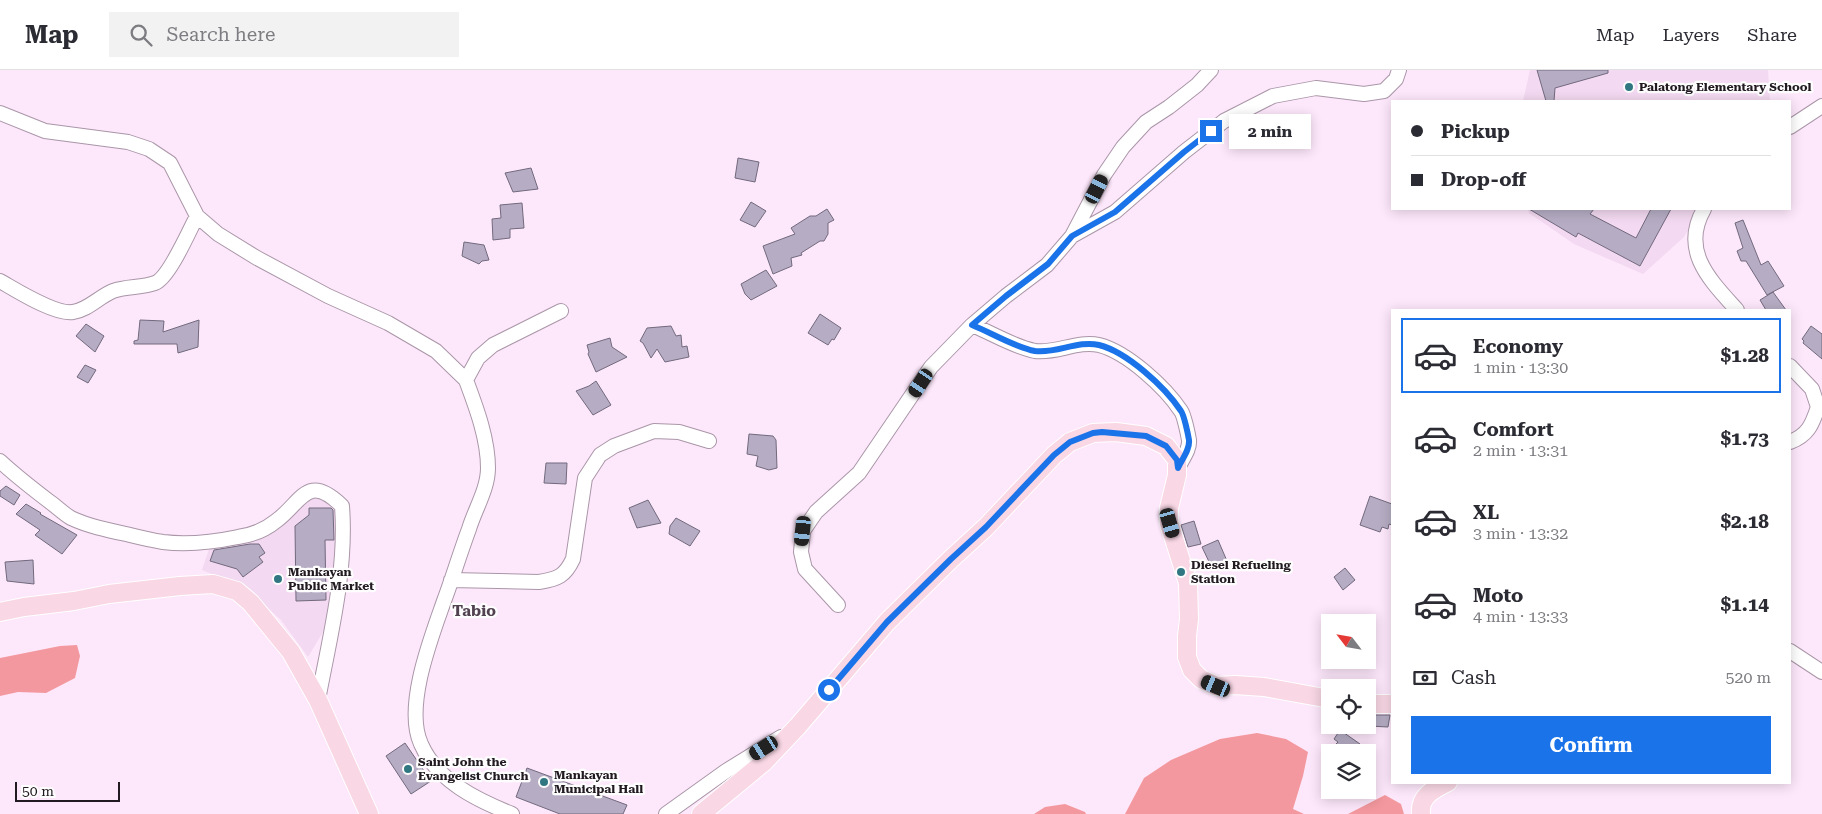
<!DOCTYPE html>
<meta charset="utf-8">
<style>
:root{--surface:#fff;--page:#f2f2f3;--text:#2b2b33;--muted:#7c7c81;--line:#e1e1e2;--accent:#1a73e8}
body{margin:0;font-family:"Roboto Serif",serif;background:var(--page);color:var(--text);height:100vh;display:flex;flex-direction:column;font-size:19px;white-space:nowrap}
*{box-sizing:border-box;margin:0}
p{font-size:16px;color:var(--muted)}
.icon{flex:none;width:28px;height:28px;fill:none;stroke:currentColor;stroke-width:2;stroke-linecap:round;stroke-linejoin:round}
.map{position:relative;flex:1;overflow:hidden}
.details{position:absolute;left:1391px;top:239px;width:400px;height:475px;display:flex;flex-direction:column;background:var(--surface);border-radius:0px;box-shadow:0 2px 12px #0003}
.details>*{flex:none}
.hud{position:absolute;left:1391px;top:30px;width:400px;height:110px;border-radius:0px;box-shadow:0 2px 12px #0003;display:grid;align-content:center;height:110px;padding:0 20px;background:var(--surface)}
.needle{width:32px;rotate:301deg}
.tools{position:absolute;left:1321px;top:544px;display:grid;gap:10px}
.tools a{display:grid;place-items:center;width:55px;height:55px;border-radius:0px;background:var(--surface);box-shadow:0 2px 12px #0003;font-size:25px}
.scale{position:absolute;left:15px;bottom:12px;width:105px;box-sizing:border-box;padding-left:5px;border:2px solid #221a21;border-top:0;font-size:14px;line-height:18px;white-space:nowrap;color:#221a21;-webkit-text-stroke:4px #fdfdfd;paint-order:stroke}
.end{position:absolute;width:22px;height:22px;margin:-11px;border:6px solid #1a73e8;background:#fff;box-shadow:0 0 0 2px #fff}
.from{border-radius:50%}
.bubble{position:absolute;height:35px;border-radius:0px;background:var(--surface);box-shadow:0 2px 12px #0003;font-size:16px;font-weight:700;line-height:35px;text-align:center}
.car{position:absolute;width:15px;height:30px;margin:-15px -8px;border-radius:6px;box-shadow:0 0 4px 1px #0007;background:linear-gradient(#222 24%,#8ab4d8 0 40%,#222 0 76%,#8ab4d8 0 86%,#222 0)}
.hud b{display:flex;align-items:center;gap:18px;height:48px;font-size:19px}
.hud b+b{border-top:1px solid var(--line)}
.hud i{width:12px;height:12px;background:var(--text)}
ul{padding:9px 0 0;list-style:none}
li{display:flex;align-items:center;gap:15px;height:75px;margin:0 10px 8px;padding:0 10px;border:2px solid transparent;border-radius:0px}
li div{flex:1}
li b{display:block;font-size:19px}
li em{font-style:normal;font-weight:700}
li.on{border-color:var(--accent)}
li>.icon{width:45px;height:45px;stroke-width:1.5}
.pay{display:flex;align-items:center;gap:12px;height:55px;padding:0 20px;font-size:19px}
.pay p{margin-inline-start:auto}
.primary-button{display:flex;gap:10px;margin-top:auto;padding:10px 20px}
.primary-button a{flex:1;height:58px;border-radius:0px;background:var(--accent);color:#fff;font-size:20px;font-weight:700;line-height:58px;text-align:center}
header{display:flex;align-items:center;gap:30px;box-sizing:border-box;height:70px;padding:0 25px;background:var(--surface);border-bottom:1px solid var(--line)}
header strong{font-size:24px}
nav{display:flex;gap:28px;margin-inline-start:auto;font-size:18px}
.search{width:350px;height:45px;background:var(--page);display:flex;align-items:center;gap:12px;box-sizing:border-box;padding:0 18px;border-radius:0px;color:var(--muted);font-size:19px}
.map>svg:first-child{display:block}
</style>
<header>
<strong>Map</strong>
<div class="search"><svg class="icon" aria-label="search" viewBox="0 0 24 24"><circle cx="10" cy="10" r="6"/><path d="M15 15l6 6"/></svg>Search here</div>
<nav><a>Map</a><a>Layers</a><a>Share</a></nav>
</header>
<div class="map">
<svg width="1822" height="744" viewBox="0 0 1822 744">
<rect width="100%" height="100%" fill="#fde8fb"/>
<!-- built -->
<path fill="#f3d9f1" d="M1530,0H1768L1770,31H1523Z
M1528,139H1699L1684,167L1643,204L1574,174L1529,143Z
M323,426L334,433L340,459L326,557L308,587L281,550L246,518L202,500L211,473L254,468L304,432Z"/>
<!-- forest -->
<path fill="#f3989e" d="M77,575L80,586L75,608L46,623L18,622L0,626V588L60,576Z
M1257,663L1286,669L1308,682L1303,706L1293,739L1304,744H1125L1144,708L1171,690L1220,669Z
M1385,725L1401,734L1404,744H1348Z
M1065,734L1085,742L1086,744H1034L1045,737Z"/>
<!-- building -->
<path fill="#b6adc4" stroke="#72697e" d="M1537,0H1608V3L1555,18L1554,31H1546Z
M738,88L759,92L755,112L735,108Z
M531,98L538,119L513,122L505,103Z
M751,132L766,141L755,157L740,150Z
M522,133L524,158L510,159V168L493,170L492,149L501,148L500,135Z
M827,139L834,150L828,153V164L824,171H820L801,183L802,185L791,188L792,196L773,204L763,176L795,164L791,158L810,146H816Z
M1529,139H1594L1590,144L1636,168L1651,139H1671L1640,196L1578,163L1576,167Z
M1743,150L1761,195L1768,191L1784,216L1767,225L1746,191H1741L1737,181L1743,178L1735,153Z
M464,172L484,175L489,190L482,191L479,194L462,186Z
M766,200L777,216L751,230L745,224L741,214Z
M1773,222L1786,240H1766L1760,230Z
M820,244L841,258L834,270L832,269L828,275L808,263Z
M140,250L164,251L163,262L199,250L198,277L178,283L177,274H134V271L138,270Z
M86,254L104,266L95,282L76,266Z
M671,256L676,266L681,265L682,277L687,276L689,287L665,292L657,279L651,288L643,273L640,271L647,258Z
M1811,256L1822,264V289L1803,273L1804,271L1802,269Z
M610,268L612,277L627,287L596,302L588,284L589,282L587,275Z
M85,295L96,300L88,313L77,307Z
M596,311L611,335L593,345L576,321L589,316Z
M749,364L773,366L776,370L777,398L769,400L756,396L758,386L747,384Z
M546,393H567L566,414L544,413Z
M6,416L20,425L14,435L0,426V421Z
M1370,426L1392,434V455L1389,454L1388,459L1382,457L1380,462L1360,455Z
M648,430L661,453L637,458L629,438Z
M26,434L41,443L40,444L77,465L62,484L35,465L40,460L16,444Z
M309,438H331L333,440L334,470H325L326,530L296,531L295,456L309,445Z
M676,448L700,461L690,476L669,464L670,456Z
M1194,451L1201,474L1188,477L1181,455Z
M1218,470L1227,491L1212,498L1202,477Z
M250,474H259L265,483L259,487L263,492L243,507L237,499L210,491L214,480Z
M33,490L34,514L7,511L5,492Z
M1345,498L1355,510L1343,520L1334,507Z
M1368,645H1390L1388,657L1368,656Z
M1340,660L1360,674L1354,682H1328L1338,672L1334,669Z
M405,673L431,711L411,724L386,686Z
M527,698L627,735L623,744H560L516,727Z"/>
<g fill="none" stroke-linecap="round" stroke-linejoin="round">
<defs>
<path id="minor" d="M0,43L45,61L128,72L149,79L170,93L197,146L218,164L257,188L328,226L388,253L436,281L466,310
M1790,57L1822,36
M1704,139C1680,181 1710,210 1737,240
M1072,166L1115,142L1184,82L1224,51L1273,26L1316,18L1364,24L1384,21L1396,9L1399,0
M0,211C16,220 55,245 73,242C88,240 100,226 113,221C127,216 142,218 155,213C169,208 189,161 197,146
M972,255L1006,226L1047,195L1072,166L1104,105L1123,77L1146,52L1169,37L1197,15L1211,0
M1790,296L1812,319L1818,337C1812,355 1808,365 1790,372
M0,391C16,406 33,419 50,432C57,437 64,444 71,448C88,456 107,460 126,464C138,467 150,470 163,472C187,475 214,472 238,467C252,465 265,460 276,451C302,432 307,402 342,436C347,501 330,566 318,630
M451,510L539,512C558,509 565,506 573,489L585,408L600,385L614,376L654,361L679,362L709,371
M838,535L805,499L801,482L803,461L816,442L859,403L931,297L972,255C992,263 1014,277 1035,281C1056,284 1078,270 1099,275C1127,282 1165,317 1181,341C1184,345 1188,364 1189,370C1190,380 1182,389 1178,398
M1790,581L1822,602
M512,744C477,730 437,711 421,674C404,637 431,568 444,531C453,507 460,483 469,459C475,439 488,419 488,398C488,368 476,337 466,310L478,288L493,275L561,241
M666,744L726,701L781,667"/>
<path id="major" d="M0,542L24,537L74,531L109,524L180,516L213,514L237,521L251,533L291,582L318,630L369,744
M1368,634H1392
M701,744L764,692L798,656L887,552L951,489L986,457L1054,385L1070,372L1093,363L1116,362L1146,366L1166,376L1177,390V405L1169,438V453L1188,513L1189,549L1187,566V587L1192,600L1201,609L1216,616L1235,615L1264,617L1330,629
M1421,744C1419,726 1434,719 1448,712"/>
</defs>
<!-- minor casing -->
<use href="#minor" stroke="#aa96a8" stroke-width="16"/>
<!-- major casing -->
<use href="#major" stroke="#fff" stroke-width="20"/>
<!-- minor -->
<use href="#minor" stroke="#fff" stroke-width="14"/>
<!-- major -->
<use href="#major" stroke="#f9d7e5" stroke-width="18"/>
</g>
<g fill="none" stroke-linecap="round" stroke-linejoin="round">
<!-- route -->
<path stroke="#1a73e8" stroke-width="6" d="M829,620L887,552L951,489L986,457L1054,385L1070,372L1093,363L1102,362L1146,366L1166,376L1177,390L1178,398C1182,389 1190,380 1189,370C1188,364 1184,345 1181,341C1165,317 1127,282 1099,275C1078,270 1056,284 1035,281C1014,277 992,263 972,255L1006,226L1048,194L1072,166L1115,142L1184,82L1211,61"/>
</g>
<!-- markers -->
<g fill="#307782" stroke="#fdfdfd" stroke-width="2">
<circle cx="1629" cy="17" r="5"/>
<circle cx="1181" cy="502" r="5"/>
<circle cx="278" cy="509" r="5"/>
<circle cx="408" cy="699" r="5"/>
<circle cx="544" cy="712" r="5"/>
</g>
<g text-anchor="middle" stroke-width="4.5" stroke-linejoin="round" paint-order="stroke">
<!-- poi labels -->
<g font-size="12" font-weight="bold" fill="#221a21" stroke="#fdfdfd" text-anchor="start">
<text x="1639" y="21">Palatong Elementary School</text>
<text x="1191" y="499">Diesel Refueling<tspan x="1191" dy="14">Station</tspan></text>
<text x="288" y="506">Mankayan<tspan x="288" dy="14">Public Market</tspan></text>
<text x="418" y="696">Saint John the<tspan x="418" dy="14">Evangelist Church</tspan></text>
<text x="554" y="709">Mankayan<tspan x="554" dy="14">Municipal Hall</tspan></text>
</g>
<!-- quarter labels -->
<g font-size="15" font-weight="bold" fill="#524251" stroke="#fdfdfd">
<text x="474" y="546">Tabio</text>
</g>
</g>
</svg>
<div class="tools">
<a><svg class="needle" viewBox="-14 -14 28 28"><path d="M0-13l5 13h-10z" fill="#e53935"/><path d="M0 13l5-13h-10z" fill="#7c7c81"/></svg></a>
<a><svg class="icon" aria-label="locate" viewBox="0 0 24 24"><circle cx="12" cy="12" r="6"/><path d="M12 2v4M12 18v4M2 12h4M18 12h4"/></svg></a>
<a><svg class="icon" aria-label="layers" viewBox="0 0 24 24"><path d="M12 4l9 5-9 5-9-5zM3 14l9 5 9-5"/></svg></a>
</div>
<div class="scale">50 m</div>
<i class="end from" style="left:829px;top:620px"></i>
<i class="end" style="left:1211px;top:61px"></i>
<div class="bubble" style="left:1229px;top:44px;width:82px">2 min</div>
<i class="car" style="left:1097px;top:119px;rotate:27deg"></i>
<i class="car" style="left:921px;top:313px;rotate:213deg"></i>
<i class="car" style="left:1170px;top:453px;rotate:164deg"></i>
<i class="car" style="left:803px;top:461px;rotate:186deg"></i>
<i class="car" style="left:1216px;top:616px;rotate:293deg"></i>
<i class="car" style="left:764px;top:678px;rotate:238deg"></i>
<div class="hud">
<b><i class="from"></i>Pickup</b>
<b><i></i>Drop-off</b>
</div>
<section class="details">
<ul>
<li class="on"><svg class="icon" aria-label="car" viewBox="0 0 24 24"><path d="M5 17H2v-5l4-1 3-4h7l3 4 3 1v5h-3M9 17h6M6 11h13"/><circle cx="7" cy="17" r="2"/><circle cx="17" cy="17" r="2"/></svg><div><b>Economy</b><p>1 min · 13:30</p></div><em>$1.28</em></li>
<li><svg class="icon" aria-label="car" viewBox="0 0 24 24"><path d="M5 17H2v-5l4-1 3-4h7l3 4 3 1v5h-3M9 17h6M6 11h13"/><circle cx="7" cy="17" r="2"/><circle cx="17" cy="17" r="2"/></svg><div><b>Comfort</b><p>2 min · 13:31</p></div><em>$1.73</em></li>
<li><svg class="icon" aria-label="car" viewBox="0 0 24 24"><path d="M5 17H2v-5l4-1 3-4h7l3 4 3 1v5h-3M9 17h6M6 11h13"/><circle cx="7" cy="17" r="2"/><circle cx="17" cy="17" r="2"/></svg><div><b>XL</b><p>3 min · 13:32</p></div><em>$2.18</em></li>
<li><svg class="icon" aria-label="car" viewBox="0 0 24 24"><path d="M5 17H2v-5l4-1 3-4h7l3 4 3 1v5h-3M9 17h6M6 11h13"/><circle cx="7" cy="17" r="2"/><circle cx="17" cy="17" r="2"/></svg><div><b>Moto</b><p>4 min · 13:33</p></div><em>$1.14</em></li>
</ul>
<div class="pay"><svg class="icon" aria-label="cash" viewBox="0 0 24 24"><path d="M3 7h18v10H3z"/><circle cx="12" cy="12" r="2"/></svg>Cash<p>520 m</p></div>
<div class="primary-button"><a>Confirm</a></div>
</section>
</div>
